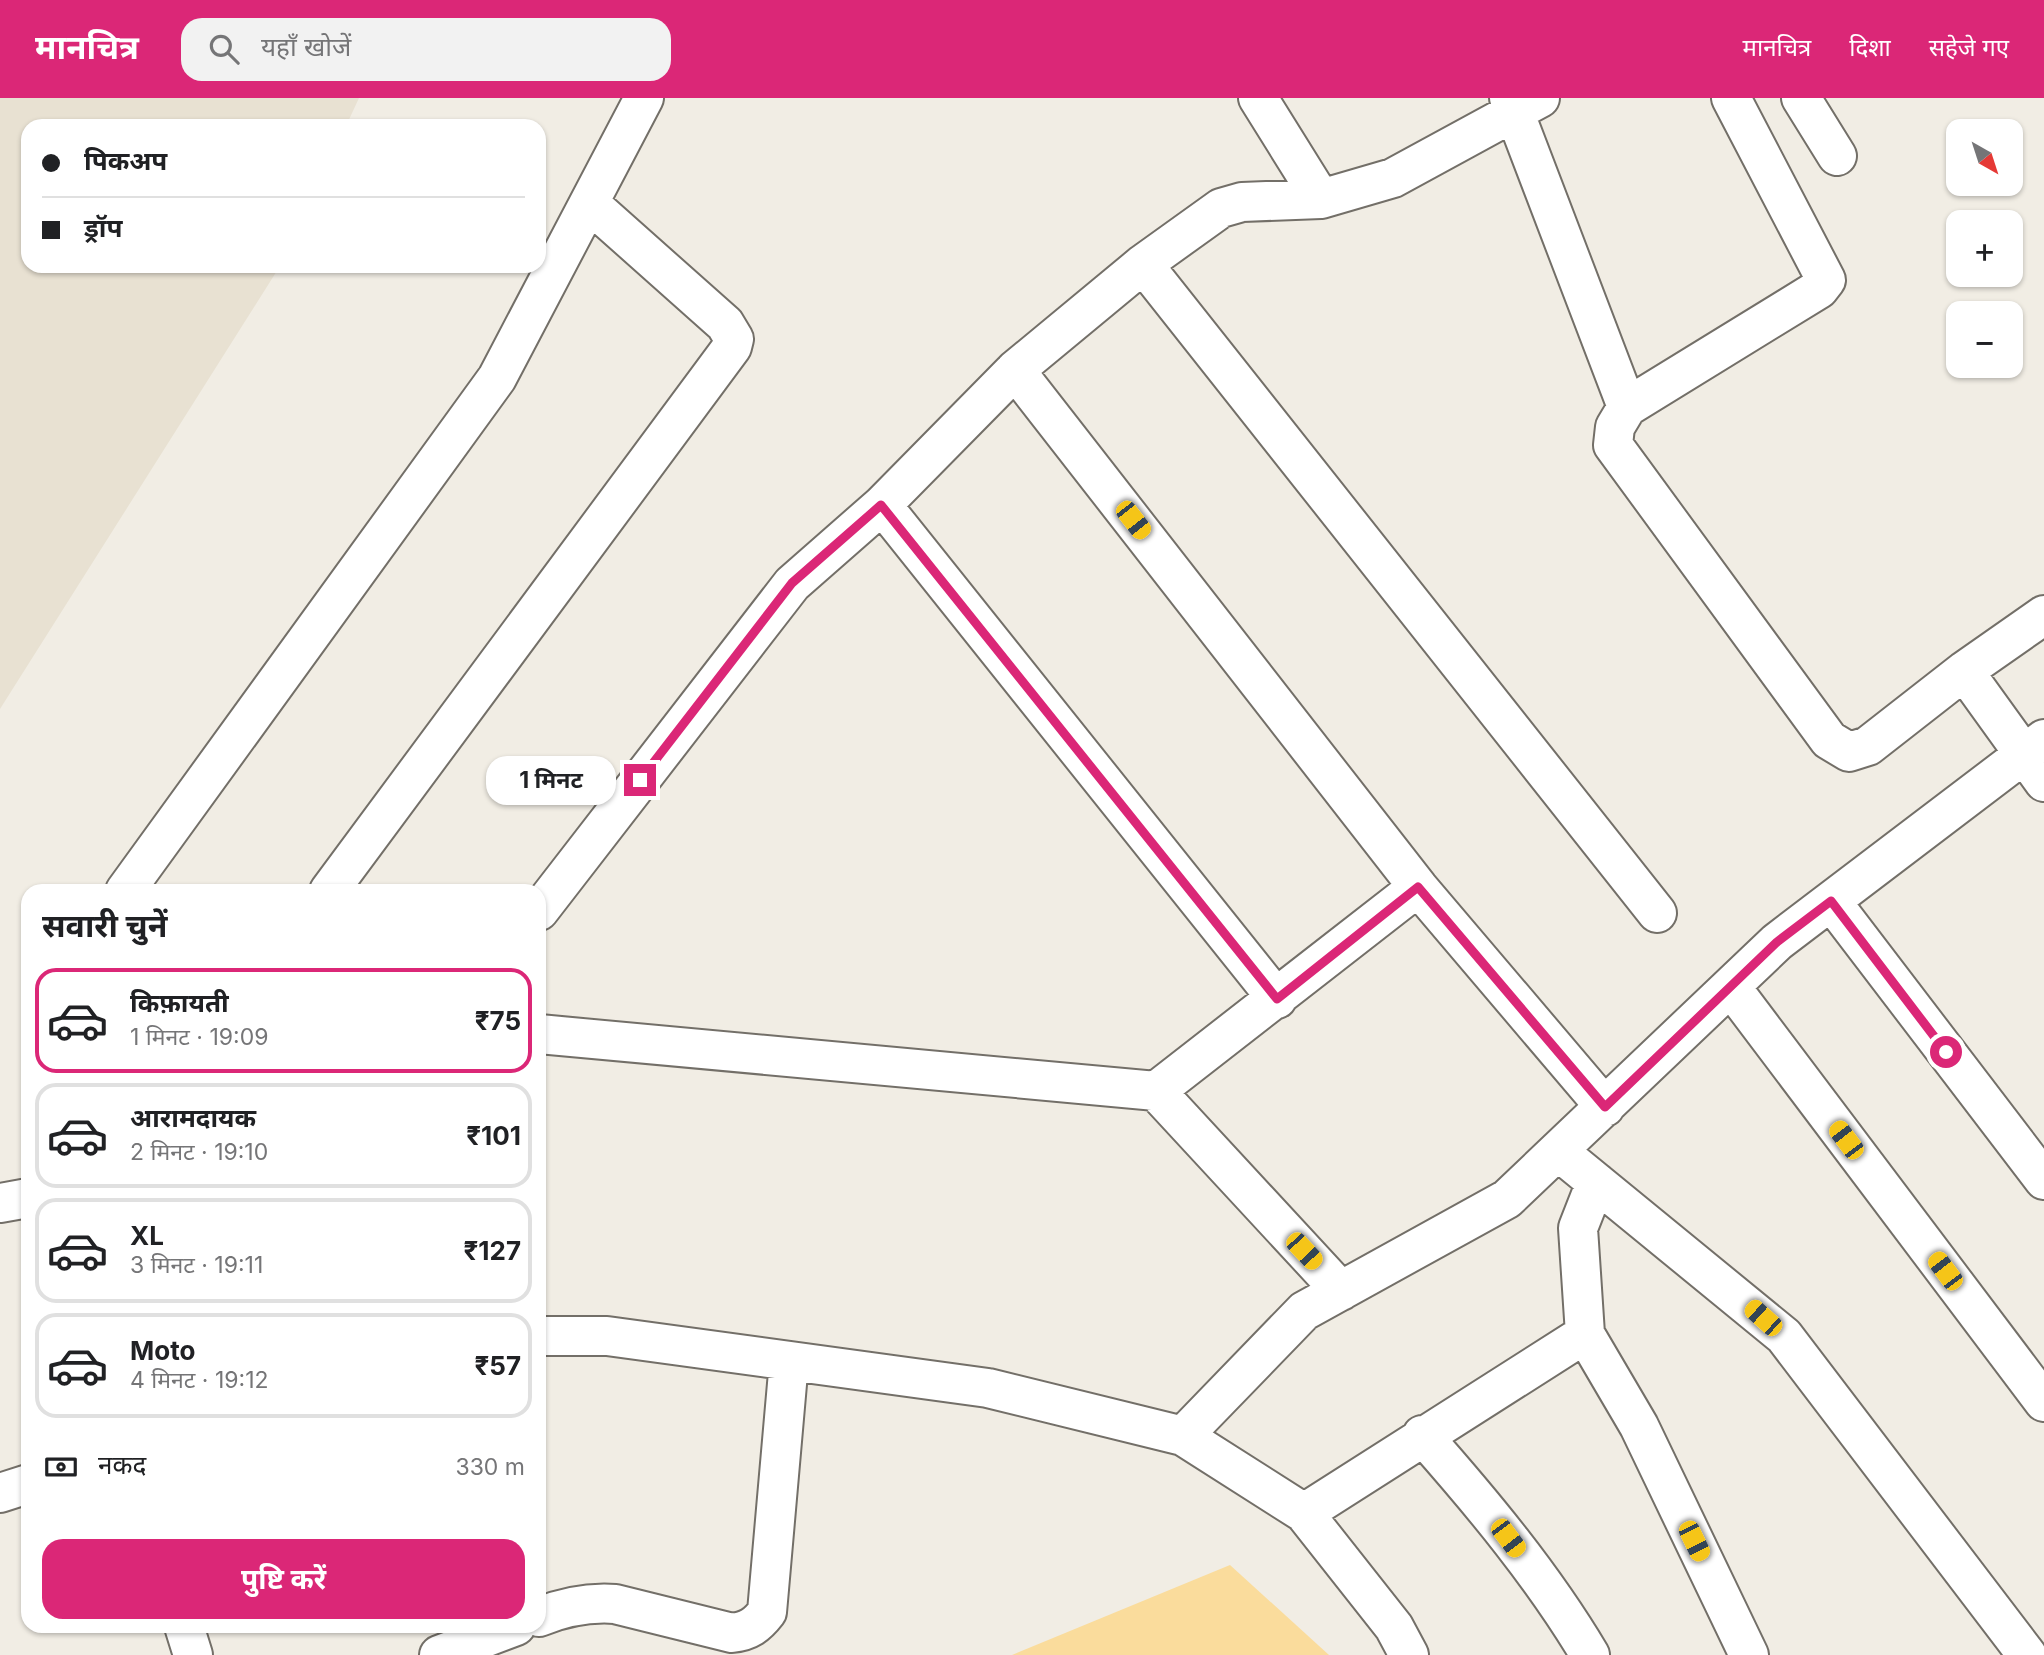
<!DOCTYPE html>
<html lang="hi">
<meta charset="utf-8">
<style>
:root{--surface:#fff;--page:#f2f2f2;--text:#202124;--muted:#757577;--line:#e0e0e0;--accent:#db2777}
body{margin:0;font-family:Inter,"Noto Sans Devanagari",sans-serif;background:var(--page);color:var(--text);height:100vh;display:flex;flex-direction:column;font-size:26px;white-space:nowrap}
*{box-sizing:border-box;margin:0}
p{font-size:23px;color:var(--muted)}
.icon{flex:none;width:38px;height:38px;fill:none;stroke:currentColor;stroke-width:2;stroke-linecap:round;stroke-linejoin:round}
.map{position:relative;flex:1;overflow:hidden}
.drawer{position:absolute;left:21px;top:786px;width:525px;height:749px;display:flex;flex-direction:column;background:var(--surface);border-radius:21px;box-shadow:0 2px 5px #0004}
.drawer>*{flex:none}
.banner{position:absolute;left:21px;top:21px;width:525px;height:154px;border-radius:21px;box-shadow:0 2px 5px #0004;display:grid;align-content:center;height:154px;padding:0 21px;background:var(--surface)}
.needle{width:46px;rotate:141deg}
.controls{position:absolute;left:1946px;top:21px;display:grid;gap:14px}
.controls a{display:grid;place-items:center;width:77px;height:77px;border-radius:14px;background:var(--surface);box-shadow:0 2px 5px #0004;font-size:35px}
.end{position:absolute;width:32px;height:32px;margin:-16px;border:9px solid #db2777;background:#fff;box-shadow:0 0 0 4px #fff}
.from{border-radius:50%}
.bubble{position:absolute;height:49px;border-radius:21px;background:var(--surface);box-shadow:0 2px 5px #0004;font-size:23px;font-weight:700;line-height:49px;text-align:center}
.car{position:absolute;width:21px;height:42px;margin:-21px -10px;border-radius:9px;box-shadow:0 0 5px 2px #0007;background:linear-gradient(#f5c518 24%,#345 0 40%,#f5c518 0 76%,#345 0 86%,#f5c518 0)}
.banner b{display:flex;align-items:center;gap:24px;height:66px;font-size:26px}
.banner b+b{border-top:2px solid var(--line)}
.banner i{width:18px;height:18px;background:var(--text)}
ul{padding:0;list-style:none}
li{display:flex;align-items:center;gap:21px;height:105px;margin:0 14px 10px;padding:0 7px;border:4px solid var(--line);border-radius:21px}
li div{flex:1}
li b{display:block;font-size:26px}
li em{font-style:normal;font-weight:700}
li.on{border-color:var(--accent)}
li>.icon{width:63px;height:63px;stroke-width:1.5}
h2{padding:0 21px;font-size:32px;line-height:84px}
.pay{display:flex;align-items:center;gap:18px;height:77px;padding:0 21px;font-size:26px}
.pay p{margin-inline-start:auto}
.cta{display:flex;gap:14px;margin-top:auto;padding:14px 21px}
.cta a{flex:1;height:80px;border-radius:21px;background:var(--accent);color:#fff;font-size:28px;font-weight:700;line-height:80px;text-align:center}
header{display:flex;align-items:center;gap:42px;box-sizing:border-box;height:98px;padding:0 35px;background:var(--accent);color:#fff}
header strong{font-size:33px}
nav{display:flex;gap:38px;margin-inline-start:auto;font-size:24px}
.search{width:490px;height:63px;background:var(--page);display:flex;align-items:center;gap:18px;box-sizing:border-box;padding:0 24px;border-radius:21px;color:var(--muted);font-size:26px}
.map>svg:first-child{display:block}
</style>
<header>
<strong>मानचित्र</strong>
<div class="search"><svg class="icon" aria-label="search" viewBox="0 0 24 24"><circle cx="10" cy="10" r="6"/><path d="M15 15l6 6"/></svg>यहाँ खोजें</div>
<nav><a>मानचित्र</a><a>दिशा</a><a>सहेजे गए</a></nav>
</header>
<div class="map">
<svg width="2044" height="1557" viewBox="0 0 2044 1557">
<rect width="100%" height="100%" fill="#f1ede4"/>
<!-- built -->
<path fill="#e8e1d2" d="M0,0H359L346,28H28V168H280L0,611Z"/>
<!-- green -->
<path fill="#fadc9c" d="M1230,1467L1329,1557H1012Z"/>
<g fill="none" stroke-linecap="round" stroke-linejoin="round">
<defs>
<path id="minor" d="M1258,0L1321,101
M1509,0L1627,309L1615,329L1613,347L1829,642L1849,654L1868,648L1964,573L2044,517
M1801,0L1837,58
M1143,166L1657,815
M1015,272L1418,789L1605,1009
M1627,309L1819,191L1826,182L1731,0
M882,407L1277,901
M1964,573L2044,684
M125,793L497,280L644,0
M329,793L732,249L734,241L725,226L589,105
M1831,803L2044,1082
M539,813L792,486L882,407L1015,272L1143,166L1221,110L1242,104L1321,101L1393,80L1540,0
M1731,889L2044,1304
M539,936L1156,993L1341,1193
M1156,993L1418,789
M1558,1053L1784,1238L2027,1557
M1596,1084L1578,1130L1585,1236L1639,1328L1749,1557
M0,1105L28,1100
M539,1238H607L988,1290L1183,1338
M1422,1337C1483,1406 1543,1478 1590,1557
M0,1395L28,1386
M1304,1415L1585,1236
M539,1519C564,1509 588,1504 615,1506L732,1535C749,1533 757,1527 767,1514L789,1263
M184,1528L193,1557
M439,1557L516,1528
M1409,1557L1394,1529L1304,1415L1183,1338L1304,1213L1507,1101L1777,844L2044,641"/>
</defs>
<!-- minor casing -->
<use href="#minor" stroke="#736f68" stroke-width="42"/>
<!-- minor -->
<use href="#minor" stroke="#fff" stroke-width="38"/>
</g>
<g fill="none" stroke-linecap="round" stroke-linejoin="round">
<!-- route -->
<path stroke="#db2777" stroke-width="9" d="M640,682L792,485L881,407L1277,901L1418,789L1605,1009L1777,844L1831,803L1946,954"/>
</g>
</svg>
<div class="controls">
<a><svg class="needle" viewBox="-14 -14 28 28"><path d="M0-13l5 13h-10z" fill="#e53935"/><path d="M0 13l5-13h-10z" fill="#757577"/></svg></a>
<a>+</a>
<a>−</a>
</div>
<i class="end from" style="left:1946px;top:954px"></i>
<i class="end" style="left:640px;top:682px"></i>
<div class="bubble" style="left:486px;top:658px;width:130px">1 मिनट</div>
<i class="car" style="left:1133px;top:422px;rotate:142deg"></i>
<i class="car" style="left:1846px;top:1042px;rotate:323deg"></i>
<i class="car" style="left:1304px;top:1153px;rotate:137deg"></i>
<i class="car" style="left:1945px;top:1173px;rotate:323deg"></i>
<i class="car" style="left:1763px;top:1220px;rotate:312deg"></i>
<i class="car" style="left:1508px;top:1440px;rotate:143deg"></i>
<i class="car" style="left:1694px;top:1443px;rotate:154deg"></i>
<div class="banner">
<b><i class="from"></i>पिकअप</b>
<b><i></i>ड्रॉप</b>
</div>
<section class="drawer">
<h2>सवारी चुनें</h2>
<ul>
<li class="on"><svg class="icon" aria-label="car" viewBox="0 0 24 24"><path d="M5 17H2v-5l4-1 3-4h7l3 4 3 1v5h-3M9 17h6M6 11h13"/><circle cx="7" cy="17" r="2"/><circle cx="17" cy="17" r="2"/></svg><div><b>किफ़ायती</b><p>1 मिनट · 19:09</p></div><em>₹75</em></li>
<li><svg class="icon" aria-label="car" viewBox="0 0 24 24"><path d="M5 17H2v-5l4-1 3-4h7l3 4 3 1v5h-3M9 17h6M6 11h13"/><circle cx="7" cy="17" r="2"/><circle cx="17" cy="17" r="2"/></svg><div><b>आरामदायक</b><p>2 मिनट · 19:10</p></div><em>₹101</em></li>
<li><svg class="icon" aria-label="car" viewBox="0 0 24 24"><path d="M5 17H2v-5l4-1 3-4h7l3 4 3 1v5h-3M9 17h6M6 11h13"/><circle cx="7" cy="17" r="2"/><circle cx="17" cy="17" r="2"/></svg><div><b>XL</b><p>3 मिनट · 19:11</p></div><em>₹127</em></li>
<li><svg class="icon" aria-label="car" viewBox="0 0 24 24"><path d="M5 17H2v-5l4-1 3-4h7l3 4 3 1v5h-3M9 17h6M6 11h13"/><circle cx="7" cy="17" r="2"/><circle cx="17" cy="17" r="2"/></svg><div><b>Moto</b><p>4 मिनट · 19:12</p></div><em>₹57</em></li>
</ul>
<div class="pay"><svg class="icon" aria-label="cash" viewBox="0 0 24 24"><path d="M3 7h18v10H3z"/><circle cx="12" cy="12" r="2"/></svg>नकद<p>330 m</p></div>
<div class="cta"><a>पुष्टि करें</a></div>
</section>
</div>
